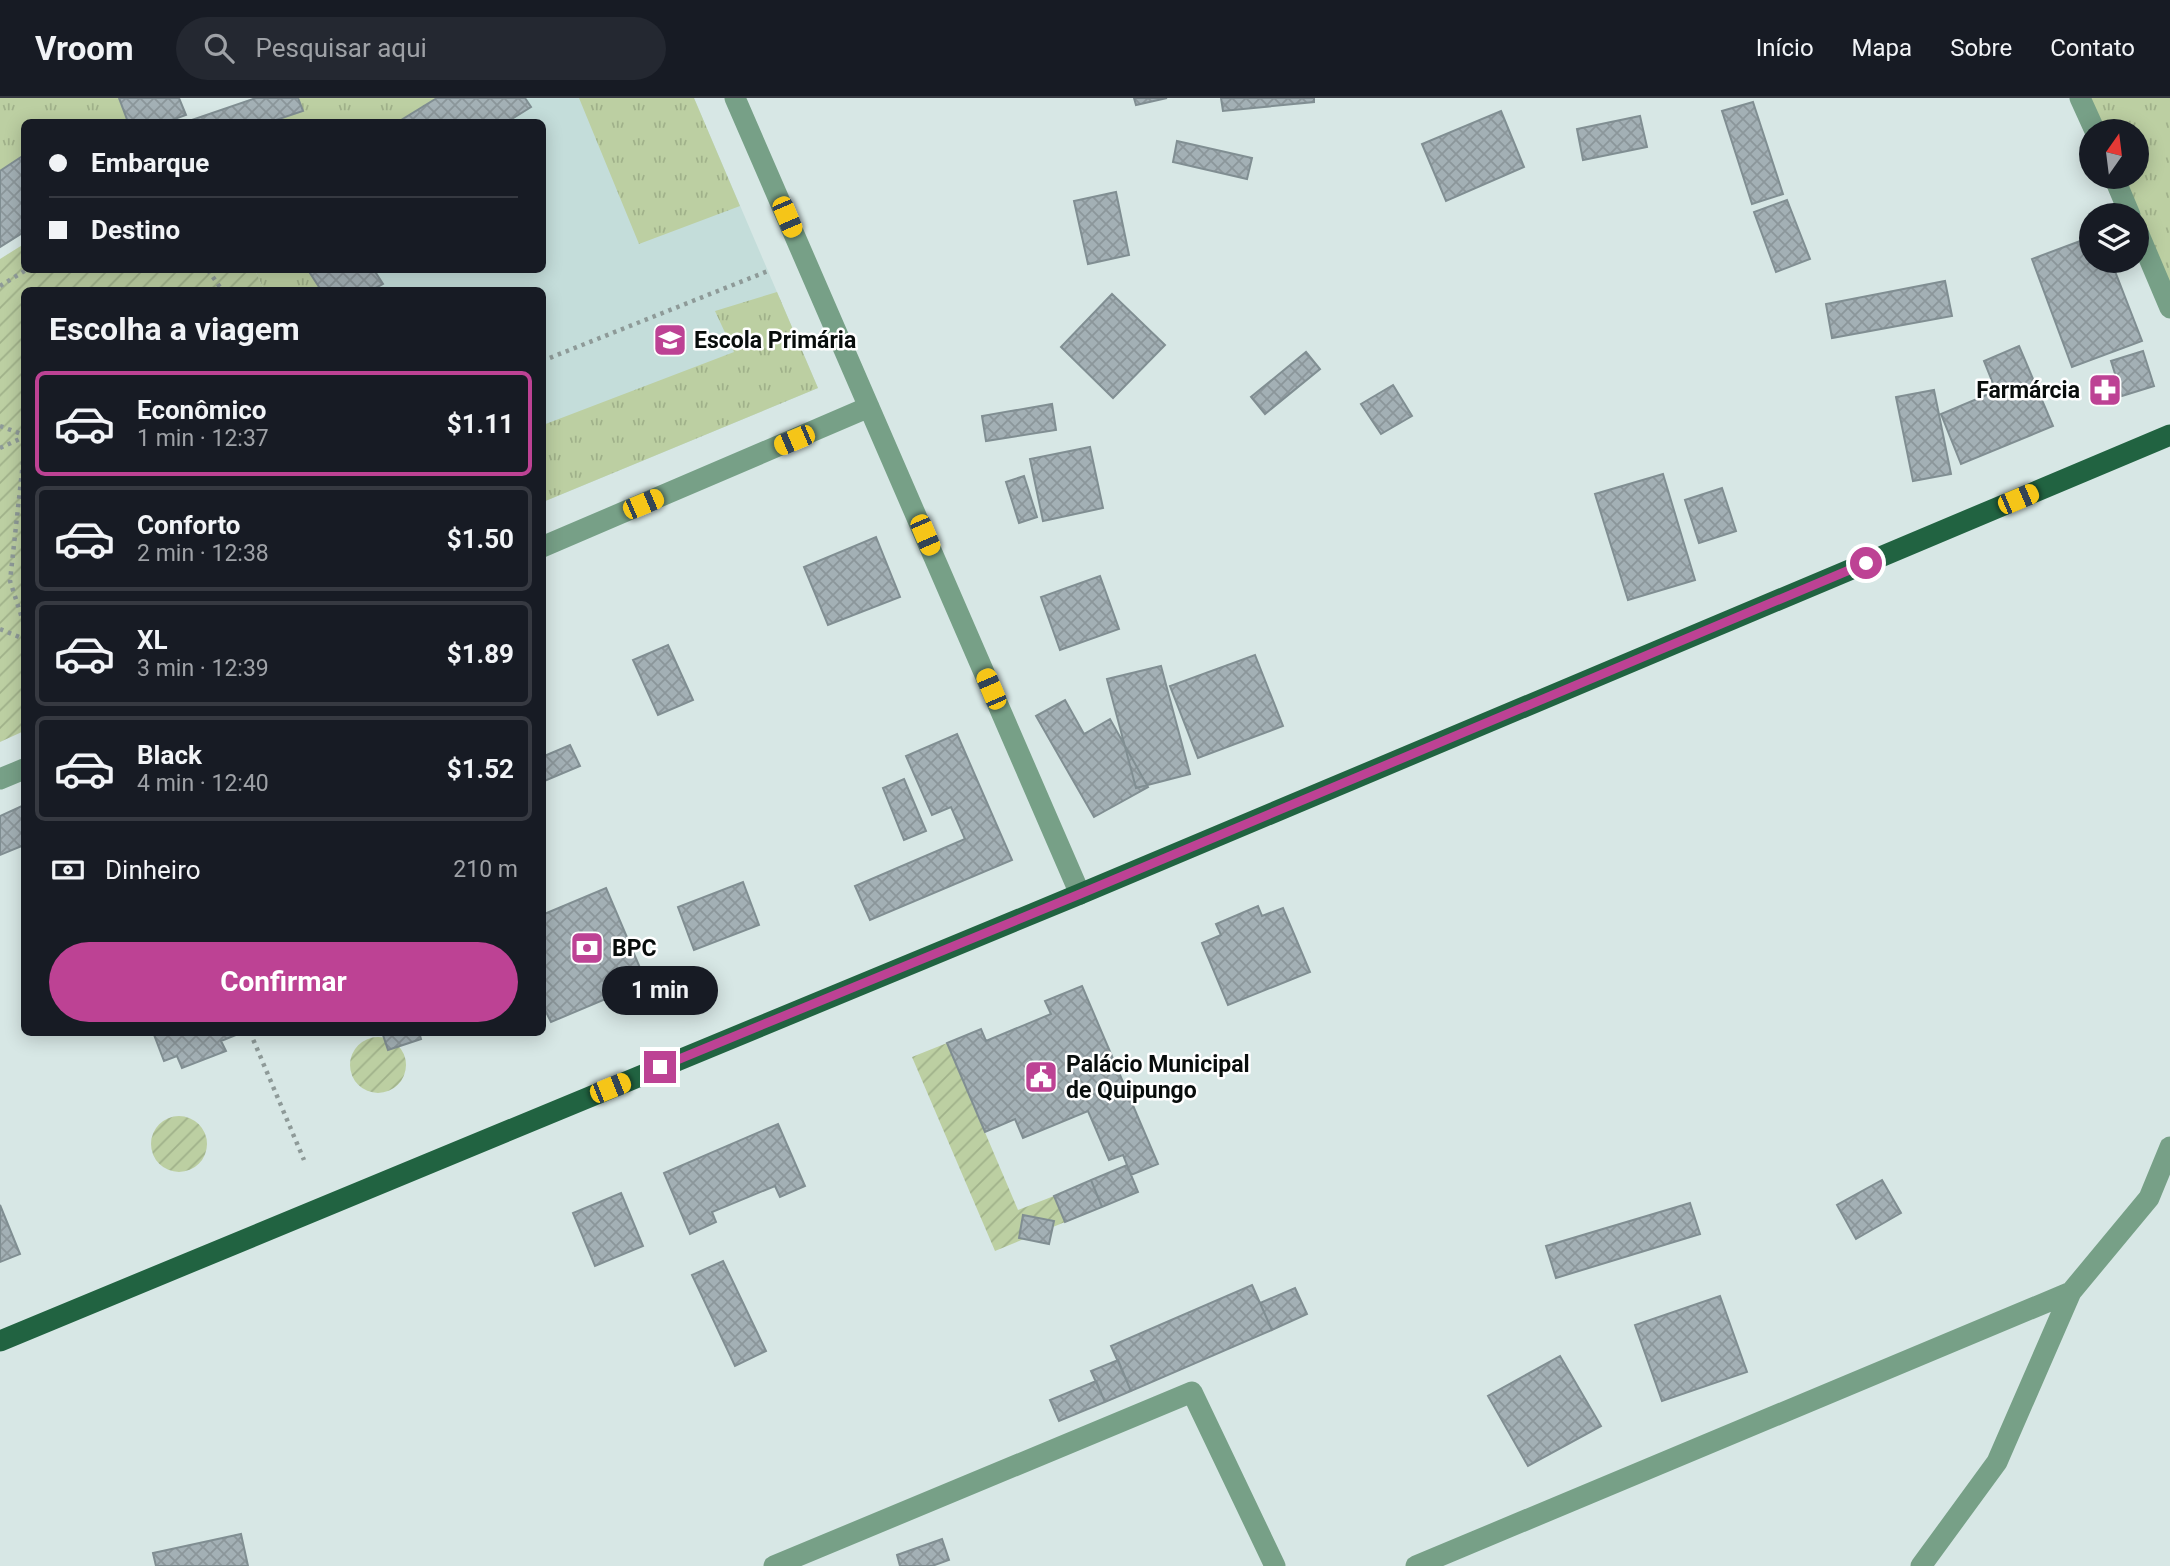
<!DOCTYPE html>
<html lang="pt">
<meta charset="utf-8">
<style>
:root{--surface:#171b24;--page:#242831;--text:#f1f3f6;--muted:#9ea1a6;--line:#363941;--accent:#bd4294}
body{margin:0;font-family:Roboto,sans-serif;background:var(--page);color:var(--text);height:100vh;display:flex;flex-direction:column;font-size:26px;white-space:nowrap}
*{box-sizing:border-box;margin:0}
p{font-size:23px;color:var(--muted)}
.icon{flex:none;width:38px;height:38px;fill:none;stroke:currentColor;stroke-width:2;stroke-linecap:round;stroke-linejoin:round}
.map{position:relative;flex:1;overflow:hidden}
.details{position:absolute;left:21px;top:189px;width:525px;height:749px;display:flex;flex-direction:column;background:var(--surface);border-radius:10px;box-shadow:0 4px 18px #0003}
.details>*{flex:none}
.guide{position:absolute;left:21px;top:21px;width:525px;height:154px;border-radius:10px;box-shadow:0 4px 18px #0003;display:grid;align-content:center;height:154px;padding:0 28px;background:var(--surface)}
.needle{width:46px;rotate:14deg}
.tools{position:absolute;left:2079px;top:21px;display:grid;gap:14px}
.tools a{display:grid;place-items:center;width:70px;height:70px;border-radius:50%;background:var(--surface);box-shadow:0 4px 18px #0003;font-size:35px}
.end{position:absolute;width:32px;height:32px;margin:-16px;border:9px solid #bd4294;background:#fff;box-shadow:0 0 0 4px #fff}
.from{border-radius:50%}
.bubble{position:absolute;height:49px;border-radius:24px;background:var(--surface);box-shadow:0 4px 18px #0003;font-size:23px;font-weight:700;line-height:49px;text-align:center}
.car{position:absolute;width:21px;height:42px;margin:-21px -10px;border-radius:9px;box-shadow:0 0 5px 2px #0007;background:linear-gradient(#f5c518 24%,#345 0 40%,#f5c518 0 76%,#345 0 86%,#f5c518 0)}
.guide b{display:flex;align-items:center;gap:24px;height:66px;font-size:26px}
.guide b+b{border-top:2px solid var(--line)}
.guide i{width:18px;height:18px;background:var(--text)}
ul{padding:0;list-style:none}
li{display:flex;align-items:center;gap:21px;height:105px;margin:0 14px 10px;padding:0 14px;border:4px solid var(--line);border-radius:10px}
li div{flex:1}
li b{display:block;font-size:26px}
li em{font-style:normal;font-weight:700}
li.current{border-color:var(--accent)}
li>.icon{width:63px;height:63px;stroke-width:1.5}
h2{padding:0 28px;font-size:32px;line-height:84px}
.pay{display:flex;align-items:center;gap:18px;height:77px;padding:0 28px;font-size:26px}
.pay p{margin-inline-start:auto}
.action{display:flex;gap:14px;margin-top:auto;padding:14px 28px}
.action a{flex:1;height:80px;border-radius:42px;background:var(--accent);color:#fff;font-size:28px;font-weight:700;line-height:80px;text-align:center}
header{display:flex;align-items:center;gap:42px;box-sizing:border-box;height:98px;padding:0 35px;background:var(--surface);border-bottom:2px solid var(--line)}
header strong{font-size:33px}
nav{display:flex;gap:38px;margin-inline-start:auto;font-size:24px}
.search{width:490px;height:63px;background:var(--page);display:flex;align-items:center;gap:18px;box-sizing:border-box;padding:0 24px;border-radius:38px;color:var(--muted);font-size:26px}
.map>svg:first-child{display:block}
</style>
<header>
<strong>Vroom</strong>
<div class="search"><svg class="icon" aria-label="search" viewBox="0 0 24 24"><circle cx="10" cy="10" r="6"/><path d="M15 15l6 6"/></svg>Pesquisar aqui</div>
<nav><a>Início</a><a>Mapa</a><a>Sobre</a><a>Contato</a></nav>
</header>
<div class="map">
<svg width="2170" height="1468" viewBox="0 0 2170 1468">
<defs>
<pattern id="grass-tufts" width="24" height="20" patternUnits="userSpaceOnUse" patternTransform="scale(1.75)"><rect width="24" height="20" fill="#bccfa2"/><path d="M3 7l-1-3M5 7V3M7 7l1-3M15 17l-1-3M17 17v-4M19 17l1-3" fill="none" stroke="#a0b18a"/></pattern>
<pattern id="garden-furrows" width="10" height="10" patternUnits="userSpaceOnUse" patternTransform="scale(1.75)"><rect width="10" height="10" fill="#bccfa2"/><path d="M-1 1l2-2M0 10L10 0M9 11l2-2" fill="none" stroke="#a0b18a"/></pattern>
<pattern id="building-cross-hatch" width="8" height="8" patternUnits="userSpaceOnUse" patternTransform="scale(1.75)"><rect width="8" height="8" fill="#a3b0b5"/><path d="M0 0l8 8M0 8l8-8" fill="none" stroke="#8b969a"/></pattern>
</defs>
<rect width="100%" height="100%" fill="#d7e7e5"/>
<!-- built -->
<path fill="#c4ddda" d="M290,0H694L818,290L543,404L542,192H264L255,172H542V24H230Z"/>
<!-- grass -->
<path fill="url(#grass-tufts)" d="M0,0H119L128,24H24V57L0,73Z
M290,0H437L398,24H230Z
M579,0H694L740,108L639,146Z
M2080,0H2170V210L2114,79H2137V33H2095Z
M255,172H308L321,192H264Z
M777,194L818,290L543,404V327L734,254L715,213Z"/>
<!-- garden -->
<path fill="url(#garden-furrows)" d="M24,146V172H255L264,192H24V633L0,644V161Z
M350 967a28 28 0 1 1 56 0a28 28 0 1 1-56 0Z
M947,945L1018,1112L1054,1098L1065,1124L995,1153L912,959Z
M151 1046a28 28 0 1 1 56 0a28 28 0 1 1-56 0Z"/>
<!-- building -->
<path fill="url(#building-cross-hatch)" stroke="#808e92" stroke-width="2" d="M119,0H179L186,17L166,24H128Z
M256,0H298L303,13L270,24H186Z
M437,0H525L531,9L507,24H398Z
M1134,0H1167L1136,7Z
M1221,0H1314V4L1223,13Z
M1753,4L1783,96L1752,106L1722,13Z
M1501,13L1524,69L1446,103L1422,46Z
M1640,18L1647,49L1583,62L1577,31Z
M1177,43L1252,60L1247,81L1173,64Z
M24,57V134L0,149V73Z
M1116,94L1129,157L1088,166L1074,103Z
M1787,102L1810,161L1776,174L1754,114Z
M2091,139V163H2111L2142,243L2072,269L2032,161Z
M308,172H374L383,186L372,192H321Z
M1945,183L1952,218L1832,240L1826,206Z
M1112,196L1165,247L1113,300L1061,249Z
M2019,248L2053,328L1961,366L1941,316L1996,293L1984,263Z
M2143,253L2154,288L2122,298L2111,263Z
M1306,254L1320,271L1265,316L1251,299Z
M1393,287L1412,318L1381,336L1361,306Z
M1934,292L1951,376L1913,383L1896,299Z
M1052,306L1056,332L986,343L982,318Z
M1090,349L1103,410L1043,423L1030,361Z
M1663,376L1695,482L1628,502L1595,396Z
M1024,378L1037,419L1019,425L1006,384Z
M1722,390L1736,433L1699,445L1685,402Z
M876,439L900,499L828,527L804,469Z
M1100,478L1119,531L1060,552L1041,499Z
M668,547L693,602L658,617L633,562Z
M1255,557L1283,628L1198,660L1170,588Z
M1161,568L1190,676L1136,690L1107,581Z
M1065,602L1084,636L1110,621L1148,689L1094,719L1036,618Z
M957,636L1012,762L870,822L855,788L965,741L951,709L932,717L906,658Z
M570,647L580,668L542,684V659Z
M904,681L926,733L904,742L883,690Z
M24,707V747L0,757V718Z
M743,784L759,827L694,852L678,809Z
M606,790L646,884L551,924L542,906V817Z
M1258,808L1262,818L1283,810L1310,874L1228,907L1202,845L1221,837L1216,826Z
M1082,888L1158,1066L1131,1077L1123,1057L1109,1062L1088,1013L1023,1040L1015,1021L985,1034L947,945L981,931L986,943L1051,916L1045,903Z
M153,934H243L221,943L226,953L182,970L177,958L164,963Z
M382,934H419L421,941L388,952Z
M778,1026L805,1088L780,1099L775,1088L712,1114L716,1124L690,1136L664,1075Z
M1127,1067L1138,1094L1102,1109L1091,1082Z
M1091,1082L1102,1109L1065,1124L1054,1098Z
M1882,1082L1901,1115L1856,1141L1837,1107Z
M621,1095L643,1148L595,1168L573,1115Z
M1690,1105L1700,1136L1556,1180L1546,1148Z
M0,1107L20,1156L0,1164Z
M1023,1117L1054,1123L1049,1146L1019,1140Z
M723,1163L766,1253L735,1268L692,1177Z
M1252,1187L1272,1232L1131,1293L1111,1248Z
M1295,1190L1307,1216L1272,1232L1260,1205Z
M1720,1198L1747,1274L1662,1303L1635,1227Z
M1560,1258L1601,1328L1528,1368L1488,1298Z
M1118,1262L1131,1293L1105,1304L1091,1273Z
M1096,1283L1105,1304L1059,1323L1050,1302Z
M241,1436L248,1468H156L153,1455Z
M942,1441L949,1462L932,1468H900L897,1457Z"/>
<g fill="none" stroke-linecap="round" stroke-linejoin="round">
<!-- path -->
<path stroke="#8e9a98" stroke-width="4.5" stroke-dasharray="3.5 5" stroke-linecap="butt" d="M208,172L222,192
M0,188L26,172
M542,263L768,173
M0,328L24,337
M0,350L24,339
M24,355L10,483L24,526
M0,531L24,541
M250,934L304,1062"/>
<!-- street -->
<path stroke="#77a087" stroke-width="21" d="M735,0L1080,796
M2080,0L2095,33
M2114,79L2130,117
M2137,132L2170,210
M542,449L869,309
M0,681L24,671
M774,1468L1192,1294L1275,1468
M1416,1468L2071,1194
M1921,1468L1997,1364L2071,1194L2149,1100L2170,1049"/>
<!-- primary -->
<path stroke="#216341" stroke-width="21" d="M0,1243L1080,796L2170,337"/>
</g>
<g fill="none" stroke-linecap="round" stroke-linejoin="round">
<!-- route -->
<path stroke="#bd4294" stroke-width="9" d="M660,969L1080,796L1866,465"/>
</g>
<!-- icons -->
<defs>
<symbol id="school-square" viewBox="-11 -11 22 22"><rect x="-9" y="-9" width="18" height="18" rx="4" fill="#bd4294" stroke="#fff"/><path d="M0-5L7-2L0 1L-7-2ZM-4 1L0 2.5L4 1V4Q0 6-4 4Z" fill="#fff"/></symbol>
<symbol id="pharmacy-square" viewBox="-11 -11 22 22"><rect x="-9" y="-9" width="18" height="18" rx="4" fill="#bd4294" stroke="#fff"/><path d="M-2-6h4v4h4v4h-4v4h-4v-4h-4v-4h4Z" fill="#fff"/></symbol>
<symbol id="bank-square" viewBox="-11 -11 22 22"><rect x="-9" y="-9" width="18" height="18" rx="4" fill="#bd4294" stroke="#fff"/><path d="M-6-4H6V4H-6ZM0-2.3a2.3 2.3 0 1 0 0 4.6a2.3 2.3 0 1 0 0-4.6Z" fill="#fff"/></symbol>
<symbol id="civic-square" viewBox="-11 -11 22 22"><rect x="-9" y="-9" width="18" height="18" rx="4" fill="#bd4294" stroke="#fff"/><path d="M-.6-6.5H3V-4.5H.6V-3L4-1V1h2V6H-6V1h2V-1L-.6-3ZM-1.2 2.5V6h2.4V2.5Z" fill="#fff"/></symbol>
</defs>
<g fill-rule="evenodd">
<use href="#school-square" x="651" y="223" width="38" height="38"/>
<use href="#pharmacy-square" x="2086" y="273" width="38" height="38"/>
<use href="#bank-square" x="568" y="831" width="38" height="38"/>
<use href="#civic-square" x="1022" y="960" width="38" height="38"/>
</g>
<g text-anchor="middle" stroke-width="5" stroke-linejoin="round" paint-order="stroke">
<!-- poi labels -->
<g font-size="23" font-weight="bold" fill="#080d0c" stroke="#fff" text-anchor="start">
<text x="694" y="250">Escola Primária</text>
<text x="2080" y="300" text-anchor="end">Farmárcia</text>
<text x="612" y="858">BPC</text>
<text x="1066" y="974">Palácio Municipal<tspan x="1066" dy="26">de Quipungo</tspan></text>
</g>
</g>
</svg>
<div class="tools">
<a><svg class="needle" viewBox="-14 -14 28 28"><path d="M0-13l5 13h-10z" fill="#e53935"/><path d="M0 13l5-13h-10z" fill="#9ea1a6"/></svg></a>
<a><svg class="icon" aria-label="layers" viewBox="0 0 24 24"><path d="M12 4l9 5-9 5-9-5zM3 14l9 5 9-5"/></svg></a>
</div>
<i class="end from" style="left:1866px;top:465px"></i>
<i class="end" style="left:660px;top:969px"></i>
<div class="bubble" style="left:602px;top:868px;width:116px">1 min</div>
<i class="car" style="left:787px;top:119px;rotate:157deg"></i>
<i class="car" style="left:794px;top:342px;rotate:247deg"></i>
<i class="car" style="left:2018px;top:401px;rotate:67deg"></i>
<i class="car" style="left:643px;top:406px;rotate:67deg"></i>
<i class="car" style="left:925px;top:437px;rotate:157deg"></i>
<i class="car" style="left:991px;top:591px;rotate:337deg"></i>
<i class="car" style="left:610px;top:990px;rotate:68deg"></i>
<div class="guide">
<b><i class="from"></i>Embarque</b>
<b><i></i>Destino</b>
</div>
<section class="details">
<h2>Escolha a viagem</h2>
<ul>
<li class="current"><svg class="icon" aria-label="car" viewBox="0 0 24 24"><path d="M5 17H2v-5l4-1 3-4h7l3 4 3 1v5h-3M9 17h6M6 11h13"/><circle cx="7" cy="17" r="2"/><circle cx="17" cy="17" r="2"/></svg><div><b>Econômico</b><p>1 min · 12:37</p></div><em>$1.11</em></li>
<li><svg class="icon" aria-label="car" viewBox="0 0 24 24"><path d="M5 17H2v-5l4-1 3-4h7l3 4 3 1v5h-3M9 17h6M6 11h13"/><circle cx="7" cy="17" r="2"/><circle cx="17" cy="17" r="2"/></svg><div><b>Conforto</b><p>2 min · 12:38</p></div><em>$1.50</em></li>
<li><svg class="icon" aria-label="car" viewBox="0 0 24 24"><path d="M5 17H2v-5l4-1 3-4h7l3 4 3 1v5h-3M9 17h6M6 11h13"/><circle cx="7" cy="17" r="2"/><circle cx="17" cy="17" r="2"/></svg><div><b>XL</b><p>3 min · 12:39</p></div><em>$1.89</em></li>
<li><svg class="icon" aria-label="car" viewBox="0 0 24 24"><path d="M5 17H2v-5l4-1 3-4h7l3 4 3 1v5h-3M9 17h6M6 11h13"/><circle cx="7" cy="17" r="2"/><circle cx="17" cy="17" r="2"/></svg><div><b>Black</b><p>4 min · 12:40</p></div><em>$1.52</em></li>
</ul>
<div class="pay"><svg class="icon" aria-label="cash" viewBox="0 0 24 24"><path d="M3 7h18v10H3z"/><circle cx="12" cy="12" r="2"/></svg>Dinheiro<p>210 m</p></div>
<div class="action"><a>Confirmar</a></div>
</section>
</div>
